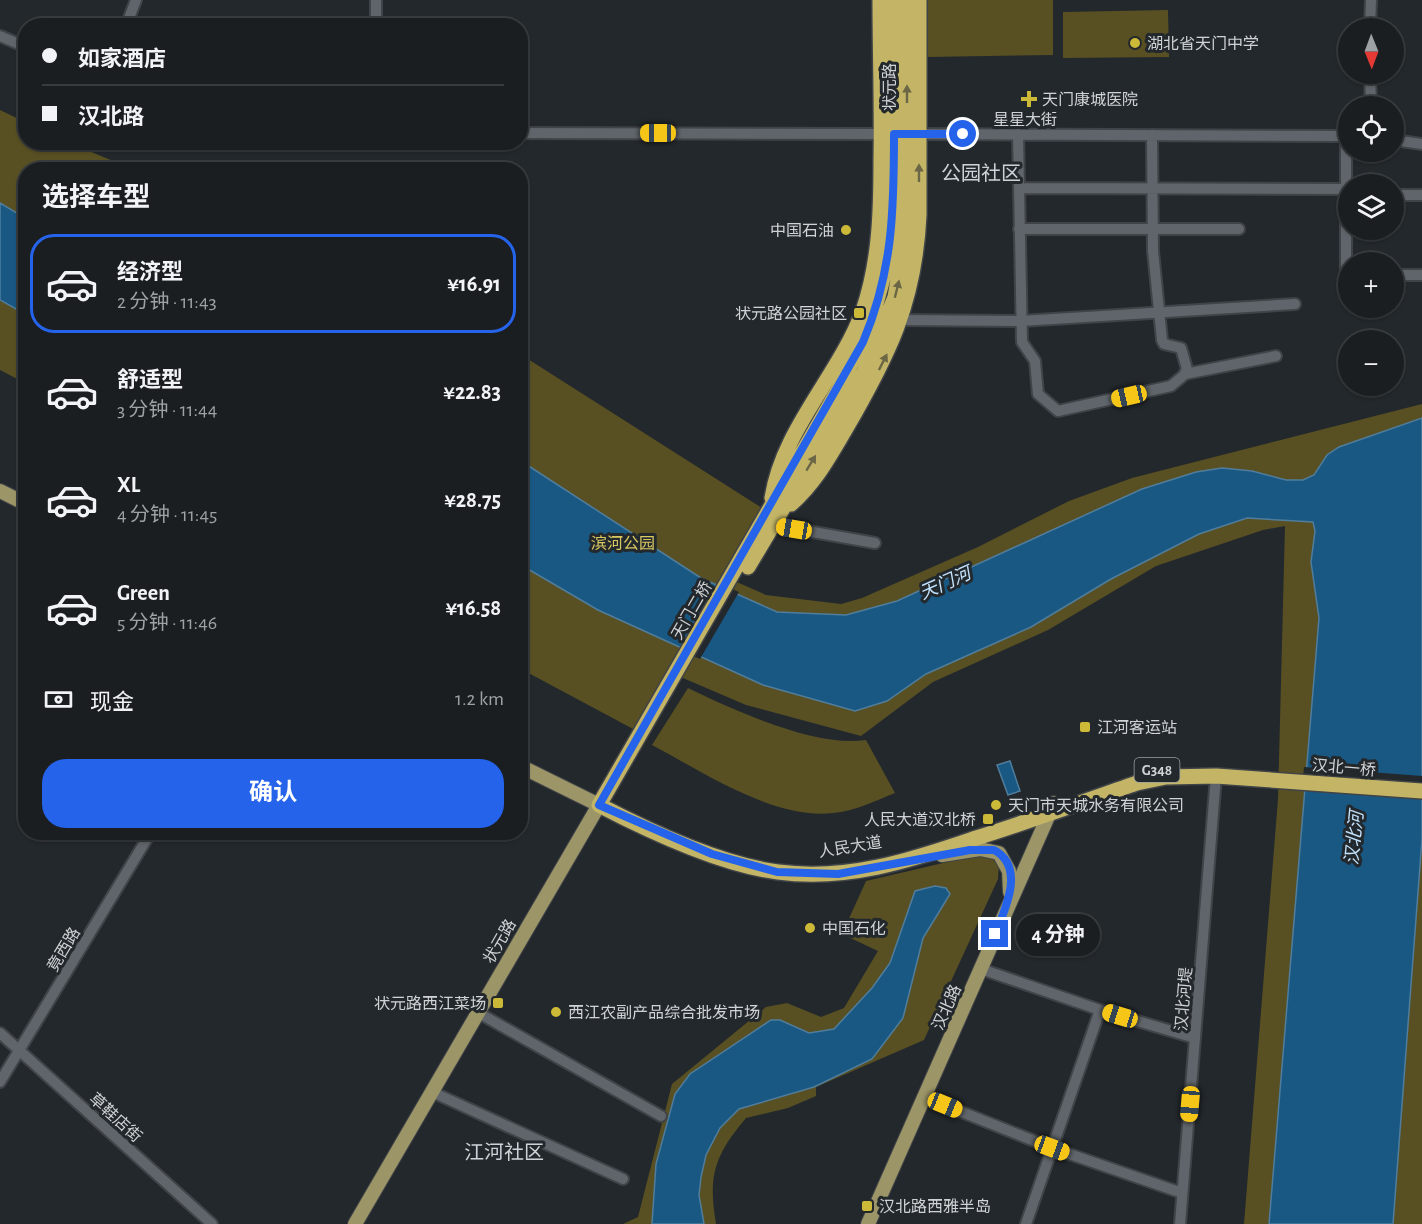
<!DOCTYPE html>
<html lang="zh">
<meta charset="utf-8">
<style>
:root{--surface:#1a1e21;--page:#23272a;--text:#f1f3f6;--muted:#9fa2a5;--line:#383c3f;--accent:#2563eb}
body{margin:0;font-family:"Alegreya Sans","Noto Sans SC",sans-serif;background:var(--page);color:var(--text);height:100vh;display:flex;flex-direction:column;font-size:22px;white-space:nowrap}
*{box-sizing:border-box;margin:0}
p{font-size:20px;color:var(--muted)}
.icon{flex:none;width:33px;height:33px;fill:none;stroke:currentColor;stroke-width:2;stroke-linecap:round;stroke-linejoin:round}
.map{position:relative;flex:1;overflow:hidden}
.drawer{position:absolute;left:18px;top:162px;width:510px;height:678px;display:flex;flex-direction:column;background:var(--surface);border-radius:24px;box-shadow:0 2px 4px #0004,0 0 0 2px var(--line)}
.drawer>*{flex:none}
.banner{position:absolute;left:18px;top:18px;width:510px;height:132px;border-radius:24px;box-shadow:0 2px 4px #0004,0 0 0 2px var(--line);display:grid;align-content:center;height:132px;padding:0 24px;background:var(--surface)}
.needle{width:39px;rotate:179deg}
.tools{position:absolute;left:1338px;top:18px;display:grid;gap:12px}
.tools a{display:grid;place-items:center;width:66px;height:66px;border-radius:50%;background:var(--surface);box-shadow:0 2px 4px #0004,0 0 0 2px var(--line);font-size:30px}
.end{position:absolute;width:27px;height:27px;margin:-14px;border:8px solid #2563eb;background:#fff;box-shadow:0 0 0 3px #fff}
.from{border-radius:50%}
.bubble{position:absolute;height:42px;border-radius:21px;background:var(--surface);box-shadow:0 2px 4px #0004,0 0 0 2px var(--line);font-size:20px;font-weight:700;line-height:42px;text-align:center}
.car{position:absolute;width:18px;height:36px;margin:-18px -9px;border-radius:8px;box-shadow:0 0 4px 2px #0007;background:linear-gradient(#f5c518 24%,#345 0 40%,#f5c518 0 76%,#345 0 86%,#f5c518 0)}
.banner b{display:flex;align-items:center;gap:21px;height:57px;font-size:22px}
.banner b+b{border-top:2px solid var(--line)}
.banner i{width:15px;height:15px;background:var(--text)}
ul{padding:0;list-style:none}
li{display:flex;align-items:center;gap:18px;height:99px;margin:0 12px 9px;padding:0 12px;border:3px solid transparent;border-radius:24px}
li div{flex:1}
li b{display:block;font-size:22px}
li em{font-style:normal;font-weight:700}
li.selected{border-color:var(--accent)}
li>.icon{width:54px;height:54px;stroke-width:1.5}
h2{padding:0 24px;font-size:27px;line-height:72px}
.pay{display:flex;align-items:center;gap:15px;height:66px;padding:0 24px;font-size:22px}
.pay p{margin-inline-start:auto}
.cta{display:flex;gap:12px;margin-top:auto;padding:12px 24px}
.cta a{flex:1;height:69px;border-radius:24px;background:var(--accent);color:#fff;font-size:24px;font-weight:700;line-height:69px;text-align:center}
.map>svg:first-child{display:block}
</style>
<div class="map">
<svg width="1422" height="1224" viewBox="0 0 1422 1224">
<rect width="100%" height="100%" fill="#23282c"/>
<!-- green -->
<path fill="#585023" d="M926,0H1053V55L926,57Z
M1168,10L1169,57L1063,58V12Z
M0,110L25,122L26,142L70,143L132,169L26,170L25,383L0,370Z
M520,354L762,508L723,576L766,595L841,604L862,598L978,547L1069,501L1132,478L1422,404V1224H1244L1278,799L1285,526L1263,530L1156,566L1048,630L933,682L861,736L746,705L669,672L635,730L521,669Z
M688,688C733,710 817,748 866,740L895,793C875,801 855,811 833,813C774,820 703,772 652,745Z
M986,853L991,854L999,862L998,879L924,1040L816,1087V1096L788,1108L746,1118C714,1156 708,1176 716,1224H623L638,1217L672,1084L766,1007L787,1003L821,1017L844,1008L878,951L842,934L866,881Z"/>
<!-- water -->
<path fill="#195883" stroke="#507d9c" stroke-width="1.5" d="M0,203L25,218V314L0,300Z
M1422,418V839L1393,1224H1269L1319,618L1311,562L1315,531L1313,522L1247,518L1199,534L1111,579L1031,627L926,674L887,701L855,711L763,685L598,610L521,565V461L701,578L777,612L846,615L897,601L1142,489L1196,472L1222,468L1252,471L1286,480H1303L1314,475L1327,455L1339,447Z
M1010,761L1020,791L1008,795L997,765Z
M935,886L946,888L950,894L923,938L903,1018L872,1059L814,1087L739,1109L720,1128L706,1155L701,1177L699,1195L704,1224H652L656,1164L675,1094L690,1074L771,1020H780L809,1033L834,1029L872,988L890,963L915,891Z"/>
<!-- pier -->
<path fill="#23282c" d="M720,583L739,592L700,659L682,651Z
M1304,767L1422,776V797L1302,787Z"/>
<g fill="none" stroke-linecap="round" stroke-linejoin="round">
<defs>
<path id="minor" d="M126,26L136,0
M376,26V0
M1370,28L1371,0
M0,36L26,47
M1370,74L1371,106
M520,133L886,134
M914,134L1348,136
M1018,134L1022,342L1035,361L1038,394L1058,411L1171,386L1184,375L1187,369L1181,348L1164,344L1162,340L1153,251L1152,135
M1346,136V269L1348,273
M1394,140L1422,144
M1019,188L1347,189
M1394,195H1422
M1019,229H1239
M1394,275H1422
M901,320L1021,321L1295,304
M1185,374L1276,356
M774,525L875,543
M981,969L1100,1010L1195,1038
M484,1016L661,1116
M0,1033L212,1224
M0,1082L151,832
M432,1092L623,1179
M924,1097L1052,1148L1182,1193
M1026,1224L1100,1010
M1180,1224L1216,776"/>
<path id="major" d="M0,491L26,504
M942,855L980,849L999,853L1009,871L1010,892
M355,1224L599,805L520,766
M868,1224L1054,803"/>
<path id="highway" d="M895,0L894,208L890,253L871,322L840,387L599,805C649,831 723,865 778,872C847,881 909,861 973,839C1028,822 1082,802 1137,783L1166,777L1216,776L1422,791
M772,498C783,428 839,376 863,311C880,261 881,211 881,159C882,106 880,53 880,0
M791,504C815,483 829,457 845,430C888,356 915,303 919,215V0
M748,567L864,372L895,297L903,252L907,210V0"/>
</defs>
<!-- minor casing -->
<use href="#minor" stroke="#404347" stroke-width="14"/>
<!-- major casing -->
<use href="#major" stroke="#404347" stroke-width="16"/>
<!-- highway casing -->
<use href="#highway" stroke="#404347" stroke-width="18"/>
<!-- minor -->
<use href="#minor" stroke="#5f656a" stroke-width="10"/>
<!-- major -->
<use href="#major" stroke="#9b9567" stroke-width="14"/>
<!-- highway -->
<use href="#highway" stroke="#c3b565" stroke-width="15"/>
</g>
<!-- one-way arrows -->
<defs><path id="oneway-solid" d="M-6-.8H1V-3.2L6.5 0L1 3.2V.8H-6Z" transform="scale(1.5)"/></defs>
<g fill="#6b6746">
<use href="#oneway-solid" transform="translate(907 94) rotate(-90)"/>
<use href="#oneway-solid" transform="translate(919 173) rotate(-90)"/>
<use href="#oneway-solid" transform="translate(897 289) rotate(-76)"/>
<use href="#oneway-solid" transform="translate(883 362) rotate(-63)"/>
<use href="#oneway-solid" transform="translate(811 463) rotate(-59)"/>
</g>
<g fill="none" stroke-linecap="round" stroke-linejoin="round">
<!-- route -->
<path stroke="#2563eb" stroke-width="8" d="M963,134H894C894,209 893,271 863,342L599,805L712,854L777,872L838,874L970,850H994C1026,867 1005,910 995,934"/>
</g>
<!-- markers -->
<g fill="#cdb938" stroke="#23282c" stroke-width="2">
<circle cx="1135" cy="43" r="6"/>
<path d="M1026 90h6v6h6v6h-6v6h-6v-6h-6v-6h6z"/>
<circle cx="846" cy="230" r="6"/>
<rect x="853" y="307" width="12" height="12" rx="3"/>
<rect x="1079" y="721" width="12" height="12" rx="3"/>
<circle cx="996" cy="805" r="6"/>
<rect x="982" y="813" width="12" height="12" rx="3"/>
<circle cx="810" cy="928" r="6"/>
<rect x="492" y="997" width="12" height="12" rx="3"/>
<circle cx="556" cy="1012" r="6"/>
<rect x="861" y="1200" width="12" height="12" rx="3"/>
</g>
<g text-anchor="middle" stroke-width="6" stroke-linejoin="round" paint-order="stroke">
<!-- shield labels -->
<rect fill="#23282c" stroke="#9ca0a3" stroke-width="1.5" x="1134.5" y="758" width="45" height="24" rx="4.5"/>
<g font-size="15" font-weight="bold" fill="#d0d3d6">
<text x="1157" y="775">G348</text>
</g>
<!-- poi labels -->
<g font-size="16" fill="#d0d3d6" stroke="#23282c" text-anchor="start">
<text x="1147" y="49">湖北省天门中学</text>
<text x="1042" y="105">天门康城医院</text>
<text x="834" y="236" text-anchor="end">中国石油</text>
<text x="847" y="319" text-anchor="end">状元路公园社区</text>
<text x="1097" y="733">江河客运站</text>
<text x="1008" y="811">天门市天城水务有限公司</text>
<text x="976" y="825" text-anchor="end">人民大道汉北桥</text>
<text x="822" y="934">中国石化</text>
<text x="486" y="1009" text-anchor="end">状元路西江菜场</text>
<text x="568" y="1018">西江农副产品综合批发市场</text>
<text x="879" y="1212">汉北路西雅半岛</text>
</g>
<!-- street labels -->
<g font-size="16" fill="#d0d3d6" stroke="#23282c">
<text transform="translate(889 87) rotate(-90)" y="6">状元路</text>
<text x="1025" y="125">星星大街</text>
<text transform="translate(691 610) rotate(-60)" y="6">天门二桥</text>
<text transform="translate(1344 767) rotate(5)" y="6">汉北一桥</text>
<text transform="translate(850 846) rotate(-9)" y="6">人民大道</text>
<text transform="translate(499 941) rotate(-60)" y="6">状元路</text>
<text transform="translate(63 949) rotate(-59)" y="6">竟西路</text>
<text transform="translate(1183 999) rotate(-85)" y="6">汉北河堤</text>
<text transform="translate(946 1007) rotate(-66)" y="6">汉北路</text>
<text transform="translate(116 1117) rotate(42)" y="6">草鞋店街</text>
</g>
<!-- park labels -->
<g font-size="16" fill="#d9c862" stroke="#23282c">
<text x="623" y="549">滨河公园</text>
</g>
<!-- water labels -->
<g font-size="18" font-style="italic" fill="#c4e4fe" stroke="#23282c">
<text transform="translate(945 583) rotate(-24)" y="6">天门河</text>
<text transform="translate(1354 838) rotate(-84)" y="6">汉北河</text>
</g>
<!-- quarter labels -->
<g font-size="20" fill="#ccd3d8" stroke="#23282c">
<text x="981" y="180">公园社区</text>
<text x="504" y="1159">江河社区</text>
</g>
</g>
</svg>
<div class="tools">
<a><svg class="needle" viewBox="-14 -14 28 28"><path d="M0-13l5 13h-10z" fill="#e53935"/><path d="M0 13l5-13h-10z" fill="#9fa2a5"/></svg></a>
<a><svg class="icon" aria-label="locate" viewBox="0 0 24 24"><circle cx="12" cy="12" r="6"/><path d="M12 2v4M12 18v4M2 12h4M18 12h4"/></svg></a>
<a><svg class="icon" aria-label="layers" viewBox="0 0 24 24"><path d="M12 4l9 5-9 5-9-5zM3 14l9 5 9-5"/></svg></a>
<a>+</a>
<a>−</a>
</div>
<i class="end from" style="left:963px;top:134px"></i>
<i class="end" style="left:995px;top:934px"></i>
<div class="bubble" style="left:1016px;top:914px;width:84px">4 分钟</div>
<i class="car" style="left:658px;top:133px;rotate:270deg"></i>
<i class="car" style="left:1129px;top:396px;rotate:257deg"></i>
<i class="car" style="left:794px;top:529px;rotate:280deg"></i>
<i class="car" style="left:1120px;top:1016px;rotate:287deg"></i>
<i class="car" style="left:1190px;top:1104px;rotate:185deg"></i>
<i class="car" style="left:945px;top:1105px;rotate:112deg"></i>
<i class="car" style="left:1052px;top:1148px;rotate:110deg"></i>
<div class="banner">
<b><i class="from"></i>如家酒店</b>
<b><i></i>汉北路</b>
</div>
<section class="drawer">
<h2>选择车型</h2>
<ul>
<li class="selected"><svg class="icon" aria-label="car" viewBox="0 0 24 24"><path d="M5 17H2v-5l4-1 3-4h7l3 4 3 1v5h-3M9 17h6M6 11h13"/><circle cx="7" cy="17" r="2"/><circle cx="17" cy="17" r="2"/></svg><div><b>经济型</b><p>2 分钟 · 11:43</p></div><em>¥16.91</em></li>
<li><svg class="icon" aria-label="car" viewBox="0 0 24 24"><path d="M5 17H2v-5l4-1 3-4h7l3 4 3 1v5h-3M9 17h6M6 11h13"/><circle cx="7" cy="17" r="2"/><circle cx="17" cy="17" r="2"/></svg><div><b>舒适型</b><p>3 分钟 · 11:44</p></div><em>¥22.83</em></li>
<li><svg class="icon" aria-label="car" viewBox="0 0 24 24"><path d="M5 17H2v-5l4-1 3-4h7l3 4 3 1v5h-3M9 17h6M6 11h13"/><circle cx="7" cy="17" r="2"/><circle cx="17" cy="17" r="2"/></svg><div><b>XL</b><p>4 分钟 · 11:45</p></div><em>¥28.75</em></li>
<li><svg class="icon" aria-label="car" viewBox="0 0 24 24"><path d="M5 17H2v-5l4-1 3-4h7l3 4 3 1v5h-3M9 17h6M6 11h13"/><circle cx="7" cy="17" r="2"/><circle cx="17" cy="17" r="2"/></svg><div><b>Green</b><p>5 分钟 · 11:46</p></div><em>¥16.58</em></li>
</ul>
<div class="pay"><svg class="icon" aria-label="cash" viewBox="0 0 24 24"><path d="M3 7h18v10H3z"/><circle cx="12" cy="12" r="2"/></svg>现金<p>1.2 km</p></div>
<div class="cta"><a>确认</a></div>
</section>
</div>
